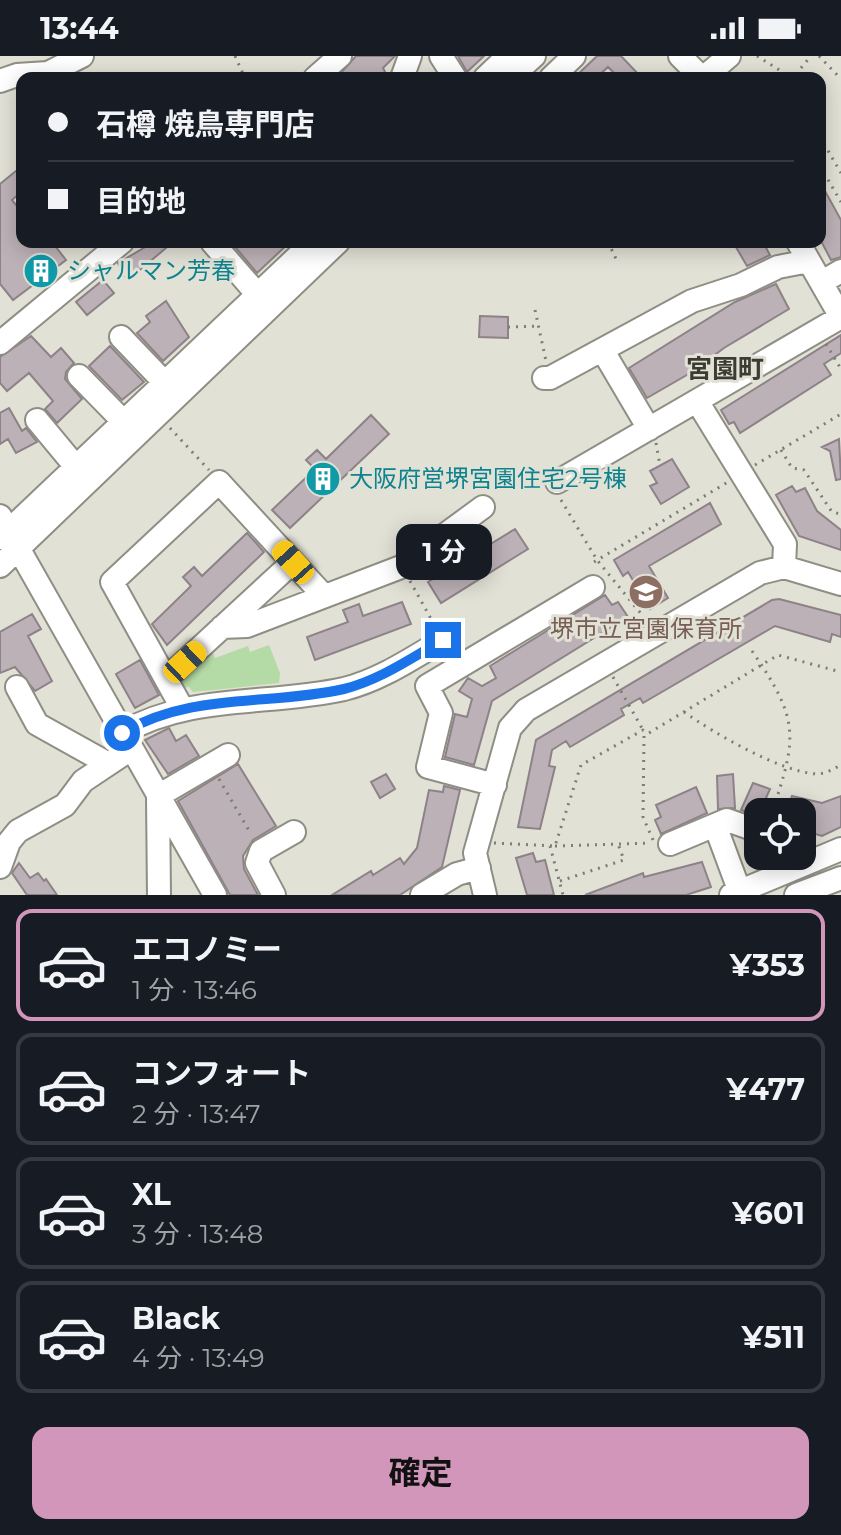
<!DOCTYPE html>
<html lang="ja">
<meta charset="utf-8">
<style>
:root{--surface:#171b24;--page:#242831;--text:#f1f3f6;--muted:#9ea1a6;--line:#363941;--accent:#d196b9}
body{margin:0;font-family:Montserrat,"Noto Sans JP",sans-serif;background:var(--page);color:var(--text);height:100vh;display:flex;flex-direction:column;font-size:30px;white-space:nowrap}
*{box-sizing:border-box;margin:0}
p{font-size:26px;color:var(--muted)}
.icon{flex:none;width:44px;height:44px;fill:none;stroke:currentColor;stroke-width:2;stroke-linecap:round;stroke-linejoin:round}
.map{position:relative;height:839px;overflow:hidden}
.panel{display:flex;flex-direction:column;background:var(--surface);flex:1}
.panel>*{flex:none}
.banner{position:absolute;left:16px;top:16px;width:810px;height:176px;border-radius:16px;box-shadow:0 4px 20px #0003;display:grid;align-content:center;height:176px;padding:0 32px;background:var(--surface)}
.fabs{position:absolute;left:744px;top:742px;display:grid;gap:16px}
.fabs a{display:grid;place-items:center;width:72px;height:72px;border-radius:16px;background:var(--surface);box-shadow:0 4px 20px #0003;font-size:40px}
.end{position:absolute;width:36px;height:36px;margin:-18px;border:10px solid #1a73e8;background:#fff;box-shadow:0 0 0 4px #fff}
.from{border-radius:50%}
.bubble{position:absolute;height:56px;border-radius:16px;background:var(--surface);box-shadow:0 4px 20px #0003;font-size:26px;font-weight:700;line-height:56px;text-align:center}
.car{position:absolute;width:24px;height:48px;margin:-24px -12px;border-radius:10px;box-shadow:0 0 6px 2px #0007;background:linear-gradient(#f5c518 24%,#345 0 40%,#f5c518 0 76%,#345 0 86%,#f5c518 0)}
.banner b{display:flex;align-items:center;gap:28px;height:76px;font-size:30px}
.banner b+b{border-top:2px solid var(--line)}
.banner i{width:20px;height:20px;background:var(--text)}
ul{padding:14px 0 0;list-style:none}
li{display:flex;align-items:center;gap:24px;height:112px;margin:0 16px 12px;padding:0 16px;border:4px solid var(--line);border-radius:16px}
li div{flex:1}
li b{display:block;font-size:30px}
li em{font-style:normal;font-weight:700}
li.on{border-color:var(--accent)}
li>.icon{width:72px;height:72px;stroke-width:1.5}
.action{display:flex;gap:16px;margin-top:auto;padding:16px 32px}
.action a{flex:1;height:92px;border-radius:16px;background:var(--accent);color:#111;font-size:32px;font-weight:700;line-height:92px;text-align:center}
.status{display:flex;justify-content:space-between;align-items:center;height:56px;padding:0 40px;background:var(--surface);direction:ltr}
.status svg{height:22px;fill:currentColor}
.map>svg:first-child{display:block}
</style>
<div class="status"><b>13:44</b><svg viewBox="0 0 49 12"><path d="M0 12V9h3v3zM5 12V6h3v6zM10 12V3h3v9zM15 12V0h3v12zM26 1h20v11H26zM47 4h2v5h-2z"/></svg></div>
<div class="map">
<svg width="841" height="839" viewBox="0 0 841 839">
<rect width="100%" height="100%" fill="#e2e1d6"/>
<!-- green -->
<path fill="#b4daa5" d="M269,589L280,617L279,627L193,636L189,631L181,632L177,623L211,592L215,602L248,590L250,596Z"/>
<!-- building -->
<path fill="#bcb1b6" stroke="#8d8287" stroke-width="2" d="M356,0H395L383,12L388,22H336Z
M458,0H484L467,16Z
M597,0H621L642,22H619L608,11L596,22H574Z
M22,110V135L12,144L22,156V186H52L66,204L13,244L0,228V128Z
M820,126L841,164V201L831,204L820,183Z
M144,186H173L140,214L125,220L118,207L147,190Z
M231,186H290L257,217Z
M733,186H763L770,199L747,210Z
M103,224L114,237L87,259L76,246Z
M776,228L789,253L724,292L716,298L718,301L647,342L629,312L735,246Z
M166,245L189,281L163,305L137,277L150,266L146,260Z
M480,260L508,261V282L479,281Z
M841,279V297L824,308L831,319L740,377L734,366L729,368L721,354Z
M31,280L51,301L61,292L74,307L66,316L65,323L82,343L57,367L45,353L53,345L29,317L7,335L0,327V301Z
M110,290L144,326L122,344L89,310Z
M9,352L22,375L26,372L37,386L16,397L8,383L0,388V357Z
M371,359L389,378L290,472L272,454L315,413L306,404L317,394L326,403Z
M839,383L841,423L836,424L830,395L822,391Z
M672,403L689,431L661,448L650,430L657,427L650,415Z
M792,430L796,436L805,432L817,455L841,474V494L799,480L776,439Z
M710,447L721,468L649,510L668,542L650,553L628,516L623,520L614,504Z
M515,473L528,493L441,547L428,526L466,503L459,493L473,484L479,495Z
M247,477L264,496L167,589L152,568L191,530L183,521L194,511L202,520Z
M605,539L612,549L618,546L628,561L492,645L474,709L445,701L455,658L467,661L472,643L459,635L468,622L482,630L496,622L490,610Z
M779,543L841,559V581L832,578L830,586L775,570L643,647L640,642L621,653L624,659L570,691L566,685L552,694L549,710L555,711L540,773L518,771L536,684L772,544Z
M402,546L411,568L315,604L307,581L348,566L343,554L359,548L363,560Z
M32,558L41,573L28,580L52,625L35,635L15,611L0,617V576Z
M140,604L159,639L135,652L116,618Z
M169,672L176,685L186,679L199,700L168,718L145,684Z
M238,708L276,770L253,784L243,800L244,813L258,839H230L178,745Z
M386,718L395,733L380,742L371,726Z
M733,718L735,752L718,753L717,720Z
M753,727L770,733L758,760L741,754Z
M444,730L460,734L442,811L400,839H332L371,815L373,819L400,802L404,808L417,792L429,734L443,736Z
M696,731L707,757L661,778L655,764L661,761L656,749Z
M792,740L822,747L841,740V771L822,780L802,774V756H786Z
M533,797L536,806L545,804L554,839H527L516,802Z
M702,806L711,831L686,839H585L643,817L644,821Z
M19,807L30,822L38,817L44,825L46,823L57,839H27L12,817Z"/>
<g fill="none" stroke-linecap="round" stroke-linejoin="round">
<defs>
<path id="minor" d="M441,0L455,22
M680,0L702,22
M315,22L340,0
M402,22L410,0
M485,22L508,0
M510,22L534,0
M551,22L574,0
M703,22L729,0
M0,25L17,19L48,17L82,0
M212,186L258,239
M822,226L841,215
M121,281L165,327
M0,287L122,186
M603,295L649,373
M79,320L123,365
M544,322H550L692,245L741,229L778,211L809,205
M697,345L785,488L784,511
M37,364L76,411
M557,426L841,261L798,186
M0,460L215,839
M1,482L313,186
M0,510L338,186
M222,571L247,570L401,511L483,451
M166,623L293,506
M17,631L37,668L107,707
M182,652L112,526L219,426L324,540
M122,677C192,637 268,650 344,633C380,624 411,603 443,584
M495,729L428,711L441,657L427,630L593,531
M158,740L228,699
M158,741L159,839
M715,769L741,839
M670,788L727,764L758,775
M0,811L9,786L18,775L65,749L83,725L131,693
M274,839L257,807L261,795L294,776
M422,839L457,818L479,812
M485,839L475,797L510,672L526,654L760,517L784,511L841,528
M731,839L841,793
M796,839L841,822"/>
</defs>
<!-- minor casing -->
<use href="#minor" stroke="#8f8e84" stroke-width="26"/>
<!-- path -->
<path stroke="#7d7c75" stroke-width="3" stroke-dasharray="2 6" stroke-linecap="butt" d="M235,0L245,22
M757,0L781,15L785,22
M819,0L841,23
M801,12L811,0
M608,21V22
M820,81L841,117
M820,97L827,93
M820,110L841,146
M608,186L618,207
M535,254L546,305
M508,271L539,270
M826,288L841,313
M170,372L209,414
M656,387L660,410
M781,394L792,412L804,414L832,456L841,458
M755,409L841,358
M561,444L597,504L647,565
M594,506L728,426
M410,525L435,570
M752,595C799,663 798,680 772,756
M613,621L643,674
M684,656C714,677 780,716 817,718C825,718 833,713 841,709
M219,723L251,778
M653,784L643,761L644,680L778,599L841,616
M494,787L555,790L581,709L643,674L647,679
M550,790L563,839
M555,790L651,787
M560,825L624,804L618,788"/>
<!-- minor -->
<use href="#minor" stroke="#fff" stroke-width="22"/>
</g>
<g fill="none" stroke-linecap="round" stroke-linejoin="round">
<!-- route -->
<path stroke="#1a73e8" stroke-width="10" d="M122,677C191,636 269,650 344,633C380,624 411,602 443,584"/>
</g>
<!-- icons -->
<defs>
<symbol id="building-disc" viewBox="-11 -11 22 22"><circle r="9.5" fill="#0f9aa8" stroke="#e2e1d6"/><path d="M-4-6H4V6H1V3H-1V6H-4ZM-2.5-4.3h1.7v1.8h-1.7ZM.8-4.3h1.7v1.8H.8ZM-2.5-1h1.7V.8h-1.7ZM.8-1h1.7V.8H.8Z" fill="#fff"/></symbol>
<symbol id="school-disc" viewBox="-11 -11 22 22"><circle r="9.5" fill="#8d6e63" stroke="#e2e1d6"/><path d="M0-5L7-2L0 1L-7-2ZM-4 1L0 2.5L4 1V4Q0 6-4 4Z" fill="#fff"/></symbol>
</defs>
<g fill-rule="evenodd">
<use href="#building-disc" x="21" y="195" width="40" height="40"/>
<use href="#building-disc" x="303" y="403" width="40" height="40"/>
<use href="#school-disc" x="626" y="516" width="40" height="40"/>
</g>
<g text-anchor="middle" stroke-width="6" stroke-linejoin="round" paint-order="stroke">
<!-- culture labels -->
<g font-size="24" fill="#0d838f" stroke="#e2e1d6" text-anchor="start">
<text x="67" y="223">シャルマン芳春</text>
<text x="349" y="431">大阪府営堺宮園住宅2号棟</text>
</g>
<!-- education labels -->
<g font-size="24" fill="#785e54" stroke="#e2e1d6">
<text x="646" y="581">堺市立宮園保育所</text>
</g>
<!-- neighbourhood labels -->
<g font-size="26" font-weight="bold" fill="#3d3c33" stroke="#e2e1d6">
<text x="725" y="322">宮園町</text>
</g>
</g>
</svg>
<div class="fabs">
<a><svg class="icon" aria-label="locate" viewBox="0 0 24 24"><circle cx="12" cy="12" r="6"/><path d="M12 2v4M12 18v4M2 12h4M18 12h4"/></svg></a>
</div>
<i class="end from" style="left:122px;top:677px"></i>
<i class="end" style="left:443px;top:584px"></i>
<div class="bubble" style="left:396px;top:468px;width:96px">1 分</div>
<i class="car" style="left:293px;top:506px;rotate:318deg"></i>
<i class="car" style="left:185px;top:606px;rotate:47deg"></i>
<div class="banner">
<b><i class="from"></i>石樽 焼鳥専門店</b>
<b><i></i>目的地</b>
</div>
</div>
<section class="panel">
<ul>
<li class="on"><svg class="icon" aria-label="car" viewBox="0 0 24 24"><path d="M5 17H2v-5l4-1 3-4h7l3 4 3 1v5h-3M9 17h6M6 11h13"/><circle cx="7" cy="17" r="2"/><circle cx="17" cy="17" r="2"/></svg><div><b>エコノミー</b><p>1 分 · 13:46</p></div><em>¥353</em></li>
<li><svg class="icon" aria-label="car" viewBox="0 0 24 24"><path d="M5 17H2v-5l4-1 3-4h7l3 4 3 1v5h-3M9 17h6M6 11h13"/><circle cx="7" cy="17" r="2"/><circle cx="17" cy="17" r="2"/></svg><div><b>コンフォート</b><p>2 分 · 13:47</p></div><em>¥477</em></li>
<li><svg class="icon" aria-label="car" viewBox="0 0 24 24"><path d="M5 17H2v-5l4-1 3-4h7l3 4 3 1v5h-3M9 17h6M6 11h13"/><circle cx="7" cy="17" r="2"/><circle cx="17" cy="17" r="2"/></svg><div><b>XL</b><p>3 分 · 13:48</p></div><em>¥601</em></li>
<li><svg class="icon" aria-label="car" viewBox="0 0 24 24"><path d="M5 17H2v-5l4-1 3-4h7l3 4 3 1v5h-3M9 17h6M6 11h13"/><circle cx="7" cy="17" r="2"/><circle cx="17" cy="17" r="2"/></svg><div><b>Black</b><p>4 分 · 13:49</p></div><em>¥511</em></li>
</ul>
<div class="action"><a>確定</a></div>
</section>
